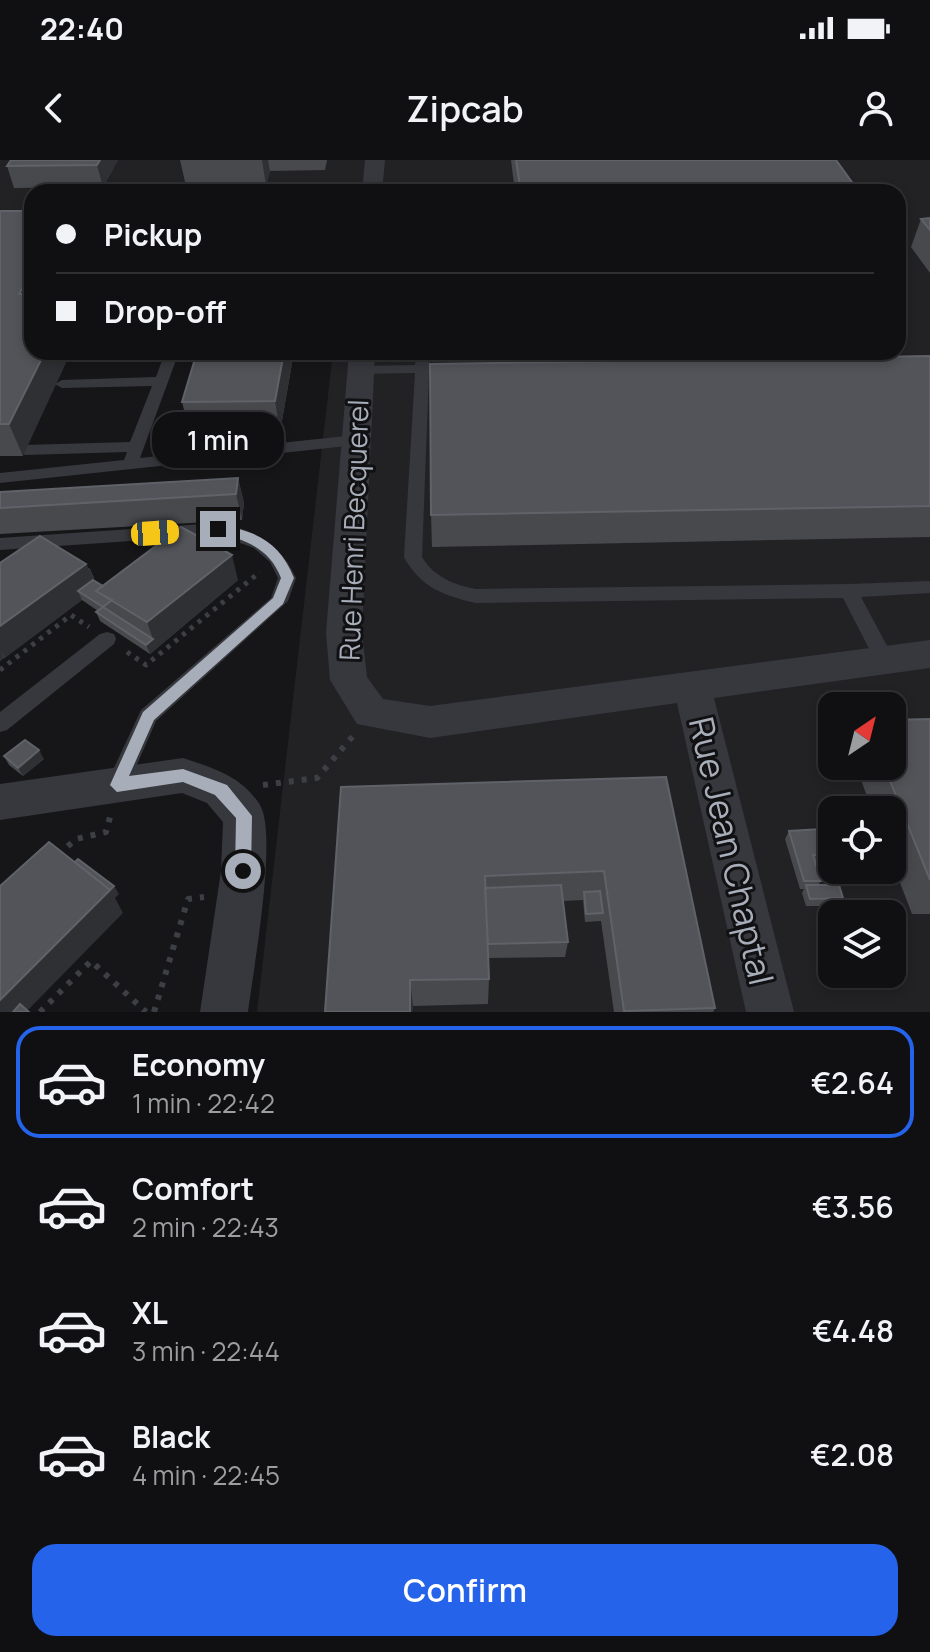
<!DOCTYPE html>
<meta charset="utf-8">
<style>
:root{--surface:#101012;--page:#1e1e20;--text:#f1f3f6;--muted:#9c9d9f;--line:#303032;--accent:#2563eb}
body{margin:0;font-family:Manrope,sans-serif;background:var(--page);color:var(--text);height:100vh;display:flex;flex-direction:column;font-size:30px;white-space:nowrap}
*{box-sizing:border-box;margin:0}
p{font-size:26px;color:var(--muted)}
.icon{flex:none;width:44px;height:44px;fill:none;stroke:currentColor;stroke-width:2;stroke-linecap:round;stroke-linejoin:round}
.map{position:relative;height:852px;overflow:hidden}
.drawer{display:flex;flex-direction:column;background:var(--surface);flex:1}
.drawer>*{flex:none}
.top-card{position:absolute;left:24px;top:24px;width:882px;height:176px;border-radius:24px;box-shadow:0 4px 12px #0003,0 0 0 2px var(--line);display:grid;align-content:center;height:176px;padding:0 32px;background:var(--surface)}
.needle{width:52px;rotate:35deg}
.fabs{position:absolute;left:818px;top:532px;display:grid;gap:16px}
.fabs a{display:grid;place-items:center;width:88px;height:88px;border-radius:16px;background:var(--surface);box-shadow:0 4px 12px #0003,0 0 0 2px var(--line);font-size:40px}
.end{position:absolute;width:36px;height:36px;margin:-18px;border:10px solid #a7aeb9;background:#111;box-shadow:0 0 0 4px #111}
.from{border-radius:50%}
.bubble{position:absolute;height:56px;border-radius:24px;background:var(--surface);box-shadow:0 4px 12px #0003,0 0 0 2px var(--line);font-size:26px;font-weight:600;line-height:56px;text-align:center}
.car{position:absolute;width:24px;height:48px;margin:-24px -12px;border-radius:10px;box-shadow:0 0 6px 2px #0007;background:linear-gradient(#f5c518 24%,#345 0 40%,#f5c518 0 76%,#345 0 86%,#f5c518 0)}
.top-card b{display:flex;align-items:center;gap:28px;height:76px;font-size:30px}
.top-card b+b{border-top:2px solid var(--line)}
.top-card i{width:20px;height:20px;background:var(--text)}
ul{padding:14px 0 0;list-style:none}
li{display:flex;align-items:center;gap:24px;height:112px;margin:0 16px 12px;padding:0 16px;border:4px solid transparent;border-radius:24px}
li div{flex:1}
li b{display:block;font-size:30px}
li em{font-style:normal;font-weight:600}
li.active{border-color:var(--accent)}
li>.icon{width:72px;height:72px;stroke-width:1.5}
.primary-button{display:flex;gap:16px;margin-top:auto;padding:16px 32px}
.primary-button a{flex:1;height:92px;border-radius:24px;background:var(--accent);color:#fff;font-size:32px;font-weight:600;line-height:92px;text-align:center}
.status{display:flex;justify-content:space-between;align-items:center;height:56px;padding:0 40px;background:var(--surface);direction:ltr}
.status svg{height:22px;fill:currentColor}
header{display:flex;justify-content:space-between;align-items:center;height:104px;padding:0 32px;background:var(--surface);font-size:36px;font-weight:600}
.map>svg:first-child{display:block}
</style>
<div class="status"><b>22:40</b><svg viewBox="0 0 49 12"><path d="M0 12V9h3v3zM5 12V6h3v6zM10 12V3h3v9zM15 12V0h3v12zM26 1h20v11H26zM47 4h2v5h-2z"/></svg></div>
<header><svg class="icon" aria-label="back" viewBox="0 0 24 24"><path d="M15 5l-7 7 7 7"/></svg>Zipcab<svg class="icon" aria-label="person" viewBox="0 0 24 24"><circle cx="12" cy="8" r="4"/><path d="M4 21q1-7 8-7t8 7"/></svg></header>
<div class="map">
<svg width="930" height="852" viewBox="0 0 930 852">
<rect width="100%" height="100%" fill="#161618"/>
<!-- built -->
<path fill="#222225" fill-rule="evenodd" d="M0,0H930V852H257L333,192H898V32H32V65H0ZM832,546H892V606H832ZM832,650H892V710H832ZM832,754H892V814H832Z"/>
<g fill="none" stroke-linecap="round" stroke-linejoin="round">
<!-- path-far1 -->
<path stroke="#3c3f44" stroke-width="5" stroke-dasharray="4 6" stroke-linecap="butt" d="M127,492L146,505L260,412
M0,510L71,455L89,467"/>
<!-- path -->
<path stroke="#3c3f44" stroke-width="6" stroke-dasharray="5 8" stroke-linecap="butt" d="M263,625L317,618L353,576
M58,695L76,679L106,672L110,657
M40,852L91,801L146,852
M154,852L188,739L204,737"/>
<!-- service -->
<path fill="#36383d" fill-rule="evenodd" d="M165,192H179L140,298L356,275L364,280L356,285L0,323V313L124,300L127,292L25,295L17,290L25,285L130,282L152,226L62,228L55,224L62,220L156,217Z
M416,192H430L429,205L441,209L429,213L422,397C434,417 454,425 476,429L849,424L930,421V433L861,437L895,501L892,506H878L843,438L476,443C444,436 420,427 404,397L415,213L360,214L353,210L360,206L415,205Z
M218,363C255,370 280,383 296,418L288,441L156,561L125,632L117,634L109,632L106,625L141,550L271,438L278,418L270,402L254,388L218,375L0,390V378Z
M107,472L114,474L116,479L114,484L7,570L0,572V552L100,474Z"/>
<!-- minor -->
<path fill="#36383d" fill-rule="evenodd" d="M365,0H385L382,32H362Z
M349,192H375L362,473L367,517L383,539L430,546L930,480V508L714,538L794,852H746L677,543L430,578L357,564L330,520L326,473Z
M183,598C213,608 242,616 260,645C278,675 253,812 248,852H200L221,711L223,662L207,643L182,633L0,660V624Z"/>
</g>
<!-- wall -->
<path fill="#47494d" d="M11,0H118L103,27L14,28L7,6Z
M180,0H327L325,10L270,11L266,25L186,26Z
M511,0H836L859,32H515Z
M0,51L23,296H0Z
M930,58V113L911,87L921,59Z
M294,192L280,272L190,273L182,242Z
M930,196V377L432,387L431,355Z
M238,318L244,343L242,360L0,374V332Z
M0,403L86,404L88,408L90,409L94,418L93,420L103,426L238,420L150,494L100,461L96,452L98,451L82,440L0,501Z
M930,559V754H912L892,702V650H872L856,606H892Z
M4,596L44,599L23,616L9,605Z
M666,617L715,848L713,852H614L601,761L585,762L583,740L563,741L568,782L565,797L488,798L489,819L488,844L413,846L341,627Z
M789,671L830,695L826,703H815L821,721L818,725L843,738L838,746H806L802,733L804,729H800L785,679Z"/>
<!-- shaded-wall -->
<path fill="#2f3033" d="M100,0H118L103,27L97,5Z
M262,0H268L270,11L266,25Z
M32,111V160L19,134Z
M45,192H71L23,296L9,264Z
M284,192H294L280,272L275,241Z
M238,318L244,343L242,360L236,334Z
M232,395L238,420L150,494L146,485L153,479L147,462Z
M86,404L89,410L90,409L97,429L78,431L82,440L5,498L0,490V466Z
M0,490L4,498L0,501Z
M39,590L44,599L23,616L18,608Z
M114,726L119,734L115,738L123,753L26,852H0V840Z
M410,820L413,846V852H410Z"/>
<!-- building -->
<path fill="#525459" stroke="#5f6268" stroke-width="2" d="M11,0H100L97,5L7,6Z
M516,0H836L859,32H521Z
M0,51H32V111L19,134H32V192H45L9,264H0Z
M930,58V70L921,59Z
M197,192H284L275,241L182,242Z
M930,196V346L431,355L430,204Z
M238,318L236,334L0,348V332Z
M181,367L232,395L147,462L96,431Z
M40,376L86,404L0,466V403Z
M93,420L103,426L96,431L112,440L103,447L153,479L146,485L96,452L103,447L78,431Z
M930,559V720L884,606H892V560Z
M25,580L39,590L18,608L4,596Z
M666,617L715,848L624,851L604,711L485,716L489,819L410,820V852H325L341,627Z
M822,669L830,695H813L821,721H804L789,671Z
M49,682L110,730L0,840V726Z
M78,699L114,726L110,730L75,702Z
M561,725L568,782L488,784L485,728Z
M806,725H839L843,738L810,739Z
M600,731L603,753L586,754L584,732Z
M20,844L29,852H13Z"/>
<!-- route -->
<path fill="#a7aeb9" d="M218,365C255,370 280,382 294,418L283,444L154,560L129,616L183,609L227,625L252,656L251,711L243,719L235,711L236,658L215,635L183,622L117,632L110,625L143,552L273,438L281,418C269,387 244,379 213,372V366Z"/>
<g text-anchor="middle" stroke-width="6" stroke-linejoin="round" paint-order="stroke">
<!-- street labels -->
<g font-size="28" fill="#a7aeb9" stroke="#111113">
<text transform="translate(354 370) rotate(-88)" y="10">Rue Henri Becquerel</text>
</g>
<!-- near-street labels -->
<g font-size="34" fill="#a7aeb9" stroke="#111113">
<text transform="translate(731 691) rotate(77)" y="12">Rue Jean Chaptal</text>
</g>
</g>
</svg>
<div class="fabs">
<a><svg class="needle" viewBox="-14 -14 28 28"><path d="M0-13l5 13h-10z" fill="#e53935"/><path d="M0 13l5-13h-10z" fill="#9c9d9f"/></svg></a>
<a><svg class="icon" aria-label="locate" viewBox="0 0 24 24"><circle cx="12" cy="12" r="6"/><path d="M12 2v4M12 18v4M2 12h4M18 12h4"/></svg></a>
<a><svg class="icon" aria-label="layers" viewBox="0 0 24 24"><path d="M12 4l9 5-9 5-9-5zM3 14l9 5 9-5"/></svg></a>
</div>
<i class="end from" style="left:243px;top:711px"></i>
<i class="end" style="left:218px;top:369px"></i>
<div class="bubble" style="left:152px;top:252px;width:132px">1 min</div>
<i class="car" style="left:155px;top:373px;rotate:86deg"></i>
<div class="top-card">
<b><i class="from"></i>Pickup</b>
<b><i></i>Drop-off</b>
</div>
</div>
<section class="drawer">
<ul>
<li class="active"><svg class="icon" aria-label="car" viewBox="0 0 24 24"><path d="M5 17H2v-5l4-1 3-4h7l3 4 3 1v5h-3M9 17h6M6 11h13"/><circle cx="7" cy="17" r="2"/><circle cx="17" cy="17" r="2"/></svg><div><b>Economy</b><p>1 min · 22:42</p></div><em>€2.64</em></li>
<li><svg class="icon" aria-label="car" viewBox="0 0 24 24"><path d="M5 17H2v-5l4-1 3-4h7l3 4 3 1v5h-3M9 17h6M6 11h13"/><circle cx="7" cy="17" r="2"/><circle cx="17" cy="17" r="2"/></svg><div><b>Comfort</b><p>2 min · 22:43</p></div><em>€3.56</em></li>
<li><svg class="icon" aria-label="car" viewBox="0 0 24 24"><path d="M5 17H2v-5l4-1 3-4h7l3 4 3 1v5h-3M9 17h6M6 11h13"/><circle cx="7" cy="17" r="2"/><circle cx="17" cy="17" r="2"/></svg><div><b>XL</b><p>3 min · 22:44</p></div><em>€4.48</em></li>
<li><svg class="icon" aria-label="car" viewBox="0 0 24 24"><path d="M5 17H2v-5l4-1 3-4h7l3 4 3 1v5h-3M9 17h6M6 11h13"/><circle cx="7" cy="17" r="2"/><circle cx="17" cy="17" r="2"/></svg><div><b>Black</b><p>4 min · 22:45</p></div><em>€2.08</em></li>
</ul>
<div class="primary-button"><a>Confirm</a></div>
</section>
